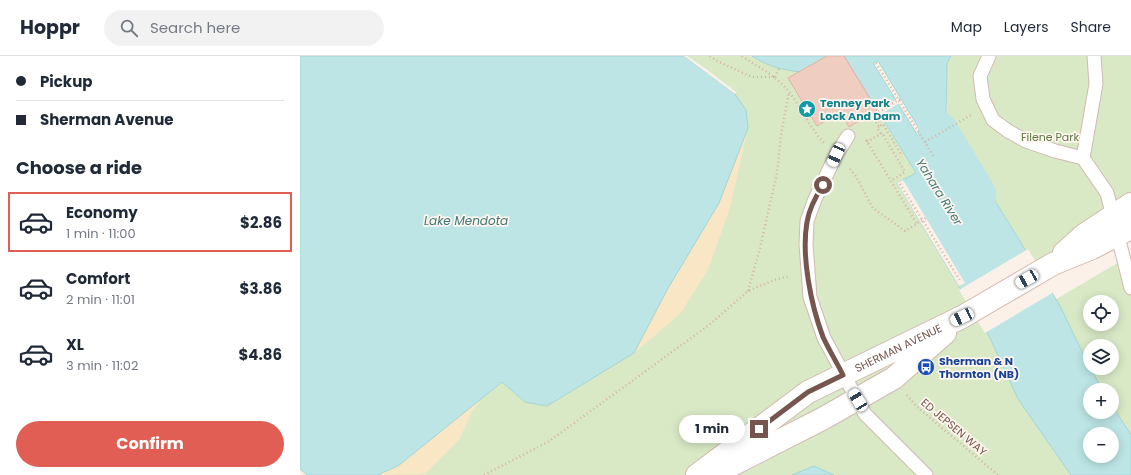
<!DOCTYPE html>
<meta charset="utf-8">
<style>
:root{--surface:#fff;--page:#f2f2f3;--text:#1f2937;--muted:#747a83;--line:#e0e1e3;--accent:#e05e53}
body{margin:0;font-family:Poppins,sans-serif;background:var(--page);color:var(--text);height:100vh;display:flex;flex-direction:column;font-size:15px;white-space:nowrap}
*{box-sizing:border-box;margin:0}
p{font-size:13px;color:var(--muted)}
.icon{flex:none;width:22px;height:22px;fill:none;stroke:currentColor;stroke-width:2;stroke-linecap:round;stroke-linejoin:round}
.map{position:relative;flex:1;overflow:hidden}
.side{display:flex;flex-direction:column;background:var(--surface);width:300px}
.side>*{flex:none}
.hud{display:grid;align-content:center;height:88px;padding:0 16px;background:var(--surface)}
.fabs{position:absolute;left:783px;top:239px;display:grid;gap:8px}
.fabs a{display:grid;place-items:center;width:36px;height:36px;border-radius:50%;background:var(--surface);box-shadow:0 2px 10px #0003;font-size:20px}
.end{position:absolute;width:18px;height:18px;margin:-9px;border:5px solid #75554d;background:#fff;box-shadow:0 0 0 2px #fff}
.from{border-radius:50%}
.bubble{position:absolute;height:28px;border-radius:14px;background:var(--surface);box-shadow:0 2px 10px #0003;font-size:13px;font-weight:700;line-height:28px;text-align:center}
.car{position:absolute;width:12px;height:24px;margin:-12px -6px;border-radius:5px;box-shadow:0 0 3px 1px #0007;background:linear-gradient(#fff 24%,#345 0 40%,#fff 0 76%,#345 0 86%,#fff 0)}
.hud b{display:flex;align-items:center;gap:14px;height:38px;font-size:15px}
.hud b+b{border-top:1px solid var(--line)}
.hud i{width:10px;height:10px;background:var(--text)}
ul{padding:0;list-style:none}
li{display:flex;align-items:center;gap:12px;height:60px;margin:0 8px 6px;padding:0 8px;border:2px solid transparent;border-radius:0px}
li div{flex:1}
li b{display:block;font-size:15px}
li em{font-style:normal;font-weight:700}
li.selected{border-color:var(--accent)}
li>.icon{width:36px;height:36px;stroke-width:1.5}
h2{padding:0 16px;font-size:18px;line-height:48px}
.cta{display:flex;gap:8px;margin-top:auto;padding:8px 16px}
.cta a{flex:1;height:46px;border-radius:24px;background:var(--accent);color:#fff;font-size:16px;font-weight:700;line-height:46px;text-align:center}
header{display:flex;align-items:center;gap:24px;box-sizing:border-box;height:56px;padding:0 20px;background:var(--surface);border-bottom:1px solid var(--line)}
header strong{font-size:19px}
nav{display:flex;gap:22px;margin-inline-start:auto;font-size:14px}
.search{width:280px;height:36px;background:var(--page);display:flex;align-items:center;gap:10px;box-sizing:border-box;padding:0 14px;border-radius:22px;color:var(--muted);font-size:15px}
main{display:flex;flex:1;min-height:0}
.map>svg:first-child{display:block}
</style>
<header>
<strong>Hoppr</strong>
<div class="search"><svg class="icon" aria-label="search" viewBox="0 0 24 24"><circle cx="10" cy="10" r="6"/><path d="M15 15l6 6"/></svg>Search here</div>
<nav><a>Map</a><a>Layers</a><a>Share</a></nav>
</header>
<main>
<section class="side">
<div class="hud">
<b><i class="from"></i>Pickup</b>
<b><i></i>Sherman Avenue</b>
</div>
<h2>Choose a ride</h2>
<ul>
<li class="selected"><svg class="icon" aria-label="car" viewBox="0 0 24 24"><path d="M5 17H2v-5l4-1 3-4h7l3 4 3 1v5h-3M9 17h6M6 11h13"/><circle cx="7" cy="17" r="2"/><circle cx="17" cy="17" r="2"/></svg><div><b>Economy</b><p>1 min · 11:00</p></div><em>$2.86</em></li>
<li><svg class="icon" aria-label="car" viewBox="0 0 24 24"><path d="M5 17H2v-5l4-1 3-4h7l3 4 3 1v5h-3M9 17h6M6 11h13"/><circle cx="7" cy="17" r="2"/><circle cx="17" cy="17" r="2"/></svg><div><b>Comfort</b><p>2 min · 11:01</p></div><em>$3.86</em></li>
<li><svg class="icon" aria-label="car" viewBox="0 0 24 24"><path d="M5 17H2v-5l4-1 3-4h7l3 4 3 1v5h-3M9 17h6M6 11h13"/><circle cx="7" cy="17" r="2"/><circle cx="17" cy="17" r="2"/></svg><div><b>XL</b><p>3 min · 11:02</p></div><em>$4.86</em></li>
</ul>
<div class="cta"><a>Confirm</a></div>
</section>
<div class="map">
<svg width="831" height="419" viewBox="0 0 831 419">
<rect width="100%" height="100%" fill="#fcf1e8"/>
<!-- green -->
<path fill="#d9e9c6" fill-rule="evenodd" d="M384,0H452C473,15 532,22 560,27L616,117L597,127L690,282L831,199V419H77L98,410L202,326L225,346L334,297L367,234L405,15ZM790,246H812V268H790ZM790,290H812V312H790ZM790,334H812V356H790ZM790,378H812V400H790Z
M651,0H831V148L741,219L647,67V7Z"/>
<!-- sand -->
<path fill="#f9e6c4" d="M448,72L430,152L408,214L380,258L334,297L367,234L419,147Z
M185,339L172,356L159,384L125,418L77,419L98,410Z"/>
<!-- water -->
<path fill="#bde5e5" stroke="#a3d5d6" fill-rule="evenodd" d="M0,0H384L435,38L446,54L448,72L419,147L367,234L334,297L247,350L225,346L202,326L98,410L77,419H7L0,413Z
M452,0H527L500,16C484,14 466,10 452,0Z
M544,0H651L647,7L646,62L649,70L626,84L578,5L573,7L633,104L636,102L628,88L637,82L644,93L648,90L642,80L651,74L759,248L790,312L803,334H790V356H812V349L831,379V419H771L718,343L690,282L597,127L616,117ZM790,378H812V400H790Z
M514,410L534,419H492Z"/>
<!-- pier -->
<path fill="#fcf1e8" d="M384,0H387L406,13L436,36L435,38Z
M597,43L599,47L578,60L575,55Z
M650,68V72L627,85L625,83Z
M603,124L626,162L665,227L659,230L597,127Z
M728,193L754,236L685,277L659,234Z"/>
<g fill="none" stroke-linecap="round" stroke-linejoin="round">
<!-- river -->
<path stroke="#bde5e5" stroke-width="41" d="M638,76L676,139"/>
</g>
<!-- building -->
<path fill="#f0cdc1" stroke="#e2b1a2" d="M527,0H544L577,54L549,71L540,56L517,70L488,22Z"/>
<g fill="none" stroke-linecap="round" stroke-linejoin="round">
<defs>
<path id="lane" d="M689,0L680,20L683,43L693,64L708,75L726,85L755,95L783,102L796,28L794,0
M548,80L536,99L515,143L507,165L506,188L510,241L524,282L565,358L626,419
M783,102L807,137L831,232"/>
<g id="secondary">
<path d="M764,197L784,179L831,148"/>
<path d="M420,415L524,362L594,322L645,277"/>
<path id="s1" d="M397,419L508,336L662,261L753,208L792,192L831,172"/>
</g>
</defs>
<!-- lane casing -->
<use href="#lane" stroke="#cfbab1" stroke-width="15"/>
<!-- secondary casing -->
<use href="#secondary" stroke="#d2b9af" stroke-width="24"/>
<!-- path -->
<path stroke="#d5b0a3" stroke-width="2.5" stroke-dasharray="1 3" stroke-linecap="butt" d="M410,0L417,5L452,21H474
M442,0C459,12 476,19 489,36C502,52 509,71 524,87
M576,7L634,101
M475,21L479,12
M575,58L581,69
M572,59L579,71L583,68L602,100
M579,71L577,72L581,78
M566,84L617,168
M567,86L582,77L605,116L591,125
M625,86L671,59
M550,113L555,119L573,152L605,175L626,162
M600,128L661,226
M448,235L460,192L477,117L481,79L489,36
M607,339L617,351L698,419
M184,419L248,386L409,269L448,235L474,224L490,220"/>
<!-- lane -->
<use href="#lane" stroke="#fff" stroke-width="13"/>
<!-- secondary -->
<use href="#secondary" stroke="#fff" stroke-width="22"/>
<!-- path-bridge -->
<path stroke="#d5b0a3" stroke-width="2.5" stroke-dasharray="1 3" stroke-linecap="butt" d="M575,58L600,43"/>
</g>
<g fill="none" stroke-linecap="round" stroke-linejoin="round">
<!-- route -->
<path stroke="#75554d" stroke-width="5" d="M459,373L508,336L543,319C537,307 529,294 523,281C511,249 501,200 507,166C509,153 516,140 523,129"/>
</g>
<!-- icons -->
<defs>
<symbol id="sight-disc" viewBox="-11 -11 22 22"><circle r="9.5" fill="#0f9aa8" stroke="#fef6ee"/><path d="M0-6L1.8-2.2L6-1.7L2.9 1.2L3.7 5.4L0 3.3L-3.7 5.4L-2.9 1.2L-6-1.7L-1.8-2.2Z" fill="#fff"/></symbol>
<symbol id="bus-disc" viewBox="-11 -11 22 22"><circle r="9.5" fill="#1a4fb4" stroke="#fef6ee"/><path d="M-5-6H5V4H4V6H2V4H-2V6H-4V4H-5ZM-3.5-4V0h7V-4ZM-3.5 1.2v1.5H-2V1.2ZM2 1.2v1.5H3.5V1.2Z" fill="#fff"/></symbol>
</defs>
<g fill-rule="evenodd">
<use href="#sight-disc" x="497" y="43" width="20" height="20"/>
<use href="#bus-disc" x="616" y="301" width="20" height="20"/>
</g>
<g text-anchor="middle" stroke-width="3.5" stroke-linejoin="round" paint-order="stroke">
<!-- culture labels -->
<g font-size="11" font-weight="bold" fill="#0d838f" stroke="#fef6ee" text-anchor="start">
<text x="520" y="51">Tenney Park<tspan x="520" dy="13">Lock And Dam</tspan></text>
</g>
<!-- park labels -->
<g font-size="11" fill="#5d7a45" stroke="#fef6ee">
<text x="750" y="85">Filene Park</text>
</g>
<!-- street labels -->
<g font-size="11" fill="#75554d" stroke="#fef6ee">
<text dy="4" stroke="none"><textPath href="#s1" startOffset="239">SHERMAN AVENUE</textPath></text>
<text transform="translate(654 371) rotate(40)" y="4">ED JEPSEN WAY</text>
</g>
<!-- transit labels -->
<g font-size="11" font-weight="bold" fill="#164399" stroke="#fef6ee" text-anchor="start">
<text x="639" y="309">Sherman &amp; N<tspan x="639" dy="13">Thornton (NB)</tspan></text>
</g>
<!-- water labels -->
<g font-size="12" font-style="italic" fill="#417879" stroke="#fef6ee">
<text transform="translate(639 136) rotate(58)" y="4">Yahara River</text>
<text x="166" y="169">Lake Mendota</text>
</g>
</g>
</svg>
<div class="fabs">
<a><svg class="icon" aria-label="locate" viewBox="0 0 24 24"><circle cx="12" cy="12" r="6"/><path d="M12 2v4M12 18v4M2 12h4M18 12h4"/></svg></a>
<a><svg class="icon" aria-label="layers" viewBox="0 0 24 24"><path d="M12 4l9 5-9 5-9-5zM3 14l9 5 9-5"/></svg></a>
<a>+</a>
<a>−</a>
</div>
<i class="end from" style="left:523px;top:129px"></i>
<i class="end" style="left:459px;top:373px"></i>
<div class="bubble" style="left:379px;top:359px;width:66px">1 min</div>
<i class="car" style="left:536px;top:99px;rotate:204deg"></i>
<i class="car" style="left:727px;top:223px;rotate:240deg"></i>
<i class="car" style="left:662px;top:261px;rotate:245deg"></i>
<i class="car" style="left:558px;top:344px;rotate:329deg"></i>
</div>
</main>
